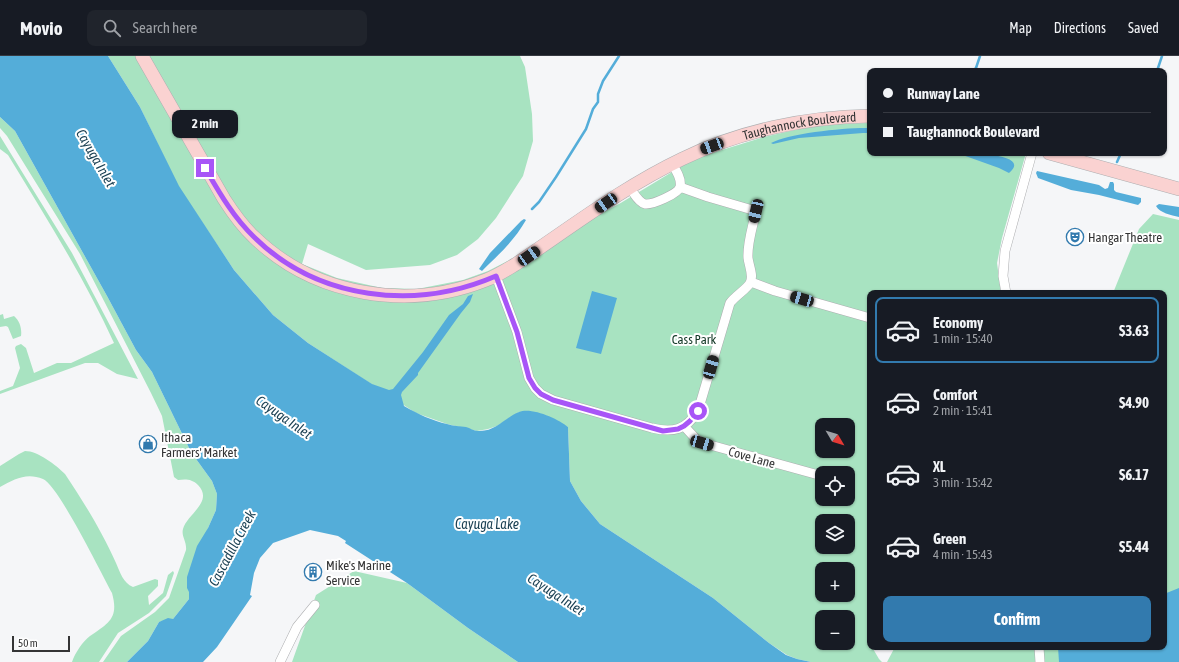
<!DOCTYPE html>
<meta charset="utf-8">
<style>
:root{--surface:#171b24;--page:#20242c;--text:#f1f3f6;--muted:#9ea1a6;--line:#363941;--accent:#327aae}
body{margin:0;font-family:"Asap Condensed",sans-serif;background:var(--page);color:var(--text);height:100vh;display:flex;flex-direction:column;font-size:15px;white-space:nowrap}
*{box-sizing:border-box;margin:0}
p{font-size:13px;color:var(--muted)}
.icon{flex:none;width:22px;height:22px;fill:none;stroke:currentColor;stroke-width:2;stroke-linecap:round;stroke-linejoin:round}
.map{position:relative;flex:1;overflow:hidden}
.drawer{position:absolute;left:867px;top:234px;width:300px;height:360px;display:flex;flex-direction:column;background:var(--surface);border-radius:8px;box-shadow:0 1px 3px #0004}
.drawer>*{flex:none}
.hud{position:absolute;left:867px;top:12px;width:300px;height:88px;border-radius:8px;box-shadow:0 1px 3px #0004;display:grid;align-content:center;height:88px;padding:0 16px;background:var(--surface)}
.needle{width:26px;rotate:128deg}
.fabs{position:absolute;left:815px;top:362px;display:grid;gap:8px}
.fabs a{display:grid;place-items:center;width:40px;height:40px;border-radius:8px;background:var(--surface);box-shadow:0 1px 3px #0004;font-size:20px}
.scale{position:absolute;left:12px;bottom:10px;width:58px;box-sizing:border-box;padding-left:4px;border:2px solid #343435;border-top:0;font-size:11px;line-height:14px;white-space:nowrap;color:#343435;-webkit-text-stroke:3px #fff;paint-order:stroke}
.end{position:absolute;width:18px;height:18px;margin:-9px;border:5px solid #a855f7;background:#fff;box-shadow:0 0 0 2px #fff}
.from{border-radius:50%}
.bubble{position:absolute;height:28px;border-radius:8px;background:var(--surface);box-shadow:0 1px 3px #0004;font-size:13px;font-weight:700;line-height:28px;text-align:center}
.car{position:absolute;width:12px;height:24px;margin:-12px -6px;border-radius:5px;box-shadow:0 0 3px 1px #0007;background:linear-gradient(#222 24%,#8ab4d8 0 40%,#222 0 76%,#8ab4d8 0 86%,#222 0)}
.hud b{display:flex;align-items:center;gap:14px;height:38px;font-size:15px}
.hud b+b{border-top:1px solid var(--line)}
.hud i{width:10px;height:10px;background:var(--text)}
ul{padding:7px 0 0;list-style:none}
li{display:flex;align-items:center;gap:12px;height:66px;margin:0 8px 6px;padding:0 8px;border:2px solid transparent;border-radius:8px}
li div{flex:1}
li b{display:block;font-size:15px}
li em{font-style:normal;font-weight:700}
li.active{border-color:var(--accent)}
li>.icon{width:36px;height:36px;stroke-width:1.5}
.button{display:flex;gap:8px;margin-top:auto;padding:8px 16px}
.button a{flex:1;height:46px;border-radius:8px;background:var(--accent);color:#fff;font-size:16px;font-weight:700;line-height:46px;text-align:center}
header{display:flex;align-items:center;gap:24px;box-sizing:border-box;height:56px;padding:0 20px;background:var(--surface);border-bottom:1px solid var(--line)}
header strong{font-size:19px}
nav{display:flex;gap:22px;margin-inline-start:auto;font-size:14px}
.search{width:280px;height:36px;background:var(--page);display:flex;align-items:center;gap:10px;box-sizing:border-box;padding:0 14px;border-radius:8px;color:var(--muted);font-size:15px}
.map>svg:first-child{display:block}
</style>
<header>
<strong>Movio</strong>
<div class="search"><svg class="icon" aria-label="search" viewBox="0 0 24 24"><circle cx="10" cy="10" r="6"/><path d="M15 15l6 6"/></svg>Search here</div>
<nav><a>Map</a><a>Directions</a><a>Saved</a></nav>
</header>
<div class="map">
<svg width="1179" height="606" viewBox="0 0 1179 606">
<rect width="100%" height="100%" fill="#f5f6f8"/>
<!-- green -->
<path fill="#a8e3c1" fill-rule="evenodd" d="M108,0H520L525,11L532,58L533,85L523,120L496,162L478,183L457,199L430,209L366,214L308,188L302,208L337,222L382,232L417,233L463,224L488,215L619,148L687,107L709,98L764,81L799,73L838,68L870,67V97H1026L1002,182L997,207L1001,237H870V591H872L879,603L882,606H811L797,603L787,599L769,587L713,542L600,468L581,445L570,425L568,371L519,356L497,370L488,373L477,375L447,368L416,357L308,287L273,259L234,214L178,130L140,51ZM822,369H848V395H822ZM822,417H848V443H822ZM822,465H848V491H822ZM822,513H848V539H822ZM822,561H848V587H822Z
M0,61L15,75L107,240L136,294L152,316L191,396L212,425L217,438L216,454L208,472L189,536V543L173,563L159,566L148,585L127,606H103L121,580L155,556L169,542L186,494C187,486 181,480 183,473C187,458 214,446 198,429C192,423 186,423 178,424L174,421L162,360L151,337L80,198L7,80L0,72Z
M0,80L72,197L138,323L117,318L98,307H85L0,338V335L13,330L20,312L15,292L16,290L21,288L26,292L34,317L57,307H71L114,287C84,221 45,160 8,99L0,93Z
M1153,158L1179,164V606H887L895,591H1164V237H1113L1139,173Z
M3,258L4,263L14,260C20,265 22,273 21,280L13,283L8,271L6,270L0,271V259Z
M25,395C38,395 56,409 65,418C85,448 101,474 116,507C120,516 123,527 133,531L155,523L158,524V530L148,540L149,549L163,537L168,519L173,515L174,517L166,540L149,557L118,577L99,606H72C75,597 83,585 90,580C109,567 119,562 112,537C101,517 58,429 43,423C27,416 14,423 0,431V410L19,398Z
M354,515L407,527L468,572L518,606H292L316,539Z"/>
<!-- water -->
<path fill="#54add9" d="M0,0H108L140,51L179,130L234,214L273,259L308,287L372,328L389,334L393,333L423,296L449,259L463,248L468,240L473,238L470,246L461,257L418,317V319L402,336L401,339L404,350C418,358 433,365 447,368C453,370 460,370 466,371C470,372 474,375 478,375C496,376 504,362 519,356C532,351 558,363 568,371L570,425L581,445L600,468L713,542L769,587L786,599L797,603L811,606H518L468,572L407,527L345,487L346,485L338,480L310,474L273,487L260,502L254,517L250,539L252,540L217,591L203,606H127L148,585L159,566L168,562L173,563L189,543V536L187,532V521L197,490L208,472L216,454L217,438L212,425L191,396L152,316L136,294L107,240L15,75L0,61Z
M870,72V77H863L799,82L773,88L771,87C789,77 849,71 870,72Z
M957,97C967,97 1033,97 1009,117L999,112Z
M1037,115L1099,129L1105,133L1108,132L1110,126H1113L1114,128V134L1116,136L1141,142V146L1138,149L1099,139L1071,134L1038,122L1036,117Z
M1159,148L1179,151V161C1171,159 1160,157 1156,150Z
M524,163L526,164C514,185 499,198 482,215L479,213L490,197L521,165Z
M592,235L617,242L601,298L576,292Z
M1179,532V606H1059L1058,591H1164V538Z"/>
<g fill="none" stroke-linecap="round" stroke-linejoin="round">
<!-- stream -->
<path stroke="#54add9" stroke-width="2.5" d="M973,15L976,12L980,0
M1157,15L1162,0
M1117,106L1121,97
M532,153L539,146L556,121L586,73L593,53L598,46V38L603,25L619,0"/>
<defs>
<path id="minor" d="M630,132C634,137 638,146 645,148C652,149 678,138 680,131C682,123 676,114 672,108
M496,220L517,276L529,322L535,332L541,338L553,344L652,372C673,377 686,374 698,355L730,247C735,240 748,232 750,227C754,220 749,210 748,202C747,187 753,170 756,155L708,141L680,131
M751,226L775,235L870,262
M1006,237L1003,220L1005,195L1032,97
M684,370L696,383L703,387L815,418
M1039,591L1040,606
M280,606L297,571L315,549"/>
<g id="secondary">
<path id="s1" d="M142,0L224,143C233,157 242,170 254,181C315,240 408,255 486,224C497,220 506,214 516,208C570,172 623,131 682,103C739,75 806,61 870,60"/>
<path d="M1049,97L1179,133"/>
</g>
</defs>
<!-- minor casing -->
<use href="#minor" stroke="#adaeb0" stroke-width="10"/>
<!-- secondary casing -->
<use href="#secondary" stroke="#adaeb0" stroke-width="14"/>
<!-- minor -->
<use href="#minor" stroke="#fff" stroke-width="9"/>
<!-- secondary -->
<use href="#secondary" stroke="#fad2d1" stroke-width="13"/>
</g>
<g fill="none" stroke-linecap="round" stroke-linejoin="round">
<!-- route -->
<path stroke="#a855f7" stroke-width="5" d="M205,112C219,136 233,161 254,181C318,244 415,255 496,220L517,276L529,322L535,332L541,338L553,344L663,375L678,373L684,370L690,365L698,355"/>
</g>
<!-- icons -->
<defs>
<symbol id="theatre-ring" viewBox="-11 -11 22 22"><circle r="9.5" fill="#fff" stroke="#327aae" stroke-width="1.5"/><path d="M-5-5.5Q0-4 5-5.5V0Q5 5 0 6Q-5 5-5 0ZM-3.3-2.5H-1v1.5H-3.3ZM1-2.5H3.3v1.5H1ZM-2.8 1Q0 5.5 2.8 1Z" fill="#327aae"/></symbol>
<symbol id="shop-ring" viewBox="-11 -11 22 22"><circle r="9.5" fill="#fff" stroke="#327aae" stroke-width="1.5"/><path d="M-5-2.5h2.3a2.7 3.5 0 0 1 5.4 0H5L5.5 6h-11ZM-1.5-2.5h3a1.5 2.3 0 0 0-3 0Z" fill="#327aae"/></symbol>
<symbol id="building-ring" viewBox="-11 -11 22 22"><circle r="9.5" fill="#fff" stroke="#327aae" stroke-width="1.5"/><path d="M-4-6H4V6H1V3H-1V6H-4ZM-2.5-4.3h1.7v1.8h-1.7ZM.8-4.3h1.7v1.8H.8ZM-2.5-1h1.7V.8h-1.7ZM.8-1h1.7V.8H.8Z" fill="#327aae"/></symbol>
</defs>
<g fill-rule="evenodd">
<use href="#theatre-ring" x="1065" y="171" width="20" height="20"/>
<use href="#shop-ring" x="138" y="378" width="20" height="20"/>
<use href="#building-ring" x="303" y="506" width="20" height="20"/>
</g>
<g text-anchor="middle" stroke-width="4" stroke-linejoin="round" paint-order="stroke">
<!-- street labels -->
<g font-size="13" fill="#343435" stroke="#fff">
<text dy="5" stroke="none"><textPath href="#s1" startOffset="816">Taughannock Boulevard</textPath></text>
<text transform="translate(752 401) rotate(16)" y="5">Cove Lane</text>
</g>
<!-- poi labels -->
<g font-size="13" fill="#343435" stroke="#fff" text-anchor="start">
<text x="1088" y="186">Hangar Theatre</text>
<text x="161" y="386">Ithaca<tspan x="161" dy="15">Farmers' Market</tspan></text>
<text x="326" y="514">Mike's Marine<tspan x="326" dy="15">Service</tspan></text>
</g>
<!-- park labels -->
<g font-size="13" fill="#143927" stroke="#fff">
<text x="694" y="288">Cass Park</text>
</g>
<!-- water labels -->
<g font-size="14" font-style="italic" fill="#193f52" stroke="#fff">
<text transform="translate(96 102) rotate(60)" y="5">Cayuga Inlet</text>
<text transform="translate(284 361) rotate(35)" y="5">Cayuga Inlet</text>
<text x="487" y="473">Cayuga Lake</text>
<text transform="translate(232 492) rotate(-62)" y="5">Cascadilla Creek</text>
<text transform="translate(556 538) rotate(33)" y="5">Cayuga Inlet</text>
</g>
</g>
</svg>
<div class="fabs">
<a><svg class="needle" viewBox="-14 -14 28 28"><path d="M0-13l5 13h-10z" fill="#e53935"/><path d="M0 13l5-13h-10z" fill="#9ea1a6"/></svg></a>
<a><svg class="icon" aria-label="locate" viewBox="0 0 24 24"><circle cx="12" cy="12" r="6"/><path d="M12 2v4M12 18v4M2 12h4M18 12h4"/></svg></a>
<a><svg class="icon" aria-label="layers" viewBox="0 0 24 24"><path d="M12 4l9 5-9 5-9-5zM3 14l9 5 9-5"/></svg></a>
<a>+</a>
<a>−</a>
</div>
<div class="scale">50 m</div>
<i class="end from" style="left:698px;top:355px"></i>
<i class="end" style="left:205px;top:112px"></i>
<div class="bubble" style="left:172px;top:54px;width:66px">2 min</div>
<i class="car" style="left:712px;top:90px;rotate:250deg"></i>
<i class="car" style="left:606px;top:147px;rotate:236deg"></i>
<i class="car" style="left:756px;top:155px;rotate:193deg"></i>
<i class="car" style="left:529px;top:200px;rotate:56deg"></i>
<i class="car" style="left:802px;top:243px;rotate:286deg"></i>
<i class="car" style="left:711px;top:311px;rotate:16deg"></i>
<i class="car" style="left:702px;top:387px;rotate:106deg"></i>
<div class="hud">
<b><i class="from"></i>Runway Lane</b>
<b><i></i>Taughannock Boulevard</b>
</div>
<section class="drawer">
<ul>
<li class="active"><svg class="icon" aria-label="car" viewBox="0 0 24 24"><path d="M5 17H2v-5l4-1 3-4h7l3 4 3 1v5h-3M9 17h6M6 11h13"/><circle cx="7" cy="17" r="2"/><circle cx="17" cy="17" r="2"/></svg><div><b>Economy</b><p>1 min · 15:40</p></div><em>$3.63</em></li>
<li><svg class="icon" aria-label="car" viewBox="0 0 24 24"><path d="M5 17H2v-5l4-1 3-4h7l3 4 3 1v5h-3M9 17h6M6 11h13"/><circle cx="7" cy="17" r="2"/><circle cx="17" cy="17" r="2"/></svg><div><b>Comfort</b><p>2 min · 15:41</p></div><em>$4.90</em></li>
<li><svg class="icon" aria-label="car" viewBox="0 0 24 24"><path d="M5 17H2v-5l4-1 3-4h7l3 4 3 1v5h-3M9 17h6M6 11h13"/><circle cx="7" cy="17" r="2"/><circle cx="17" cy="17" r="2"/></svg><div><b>XL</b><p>3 min · 15:42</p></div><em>$6.17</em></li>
<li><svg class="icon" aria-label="car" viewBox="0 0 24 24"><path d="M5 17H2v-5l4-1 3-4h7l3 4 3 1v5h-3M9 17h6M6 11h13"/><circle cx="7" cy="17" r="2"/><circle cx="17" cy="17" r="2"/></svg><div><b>Green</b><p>4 min · 15:43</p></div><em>$5.44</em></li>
</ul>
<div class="button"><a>Confirm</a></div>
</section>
</div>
